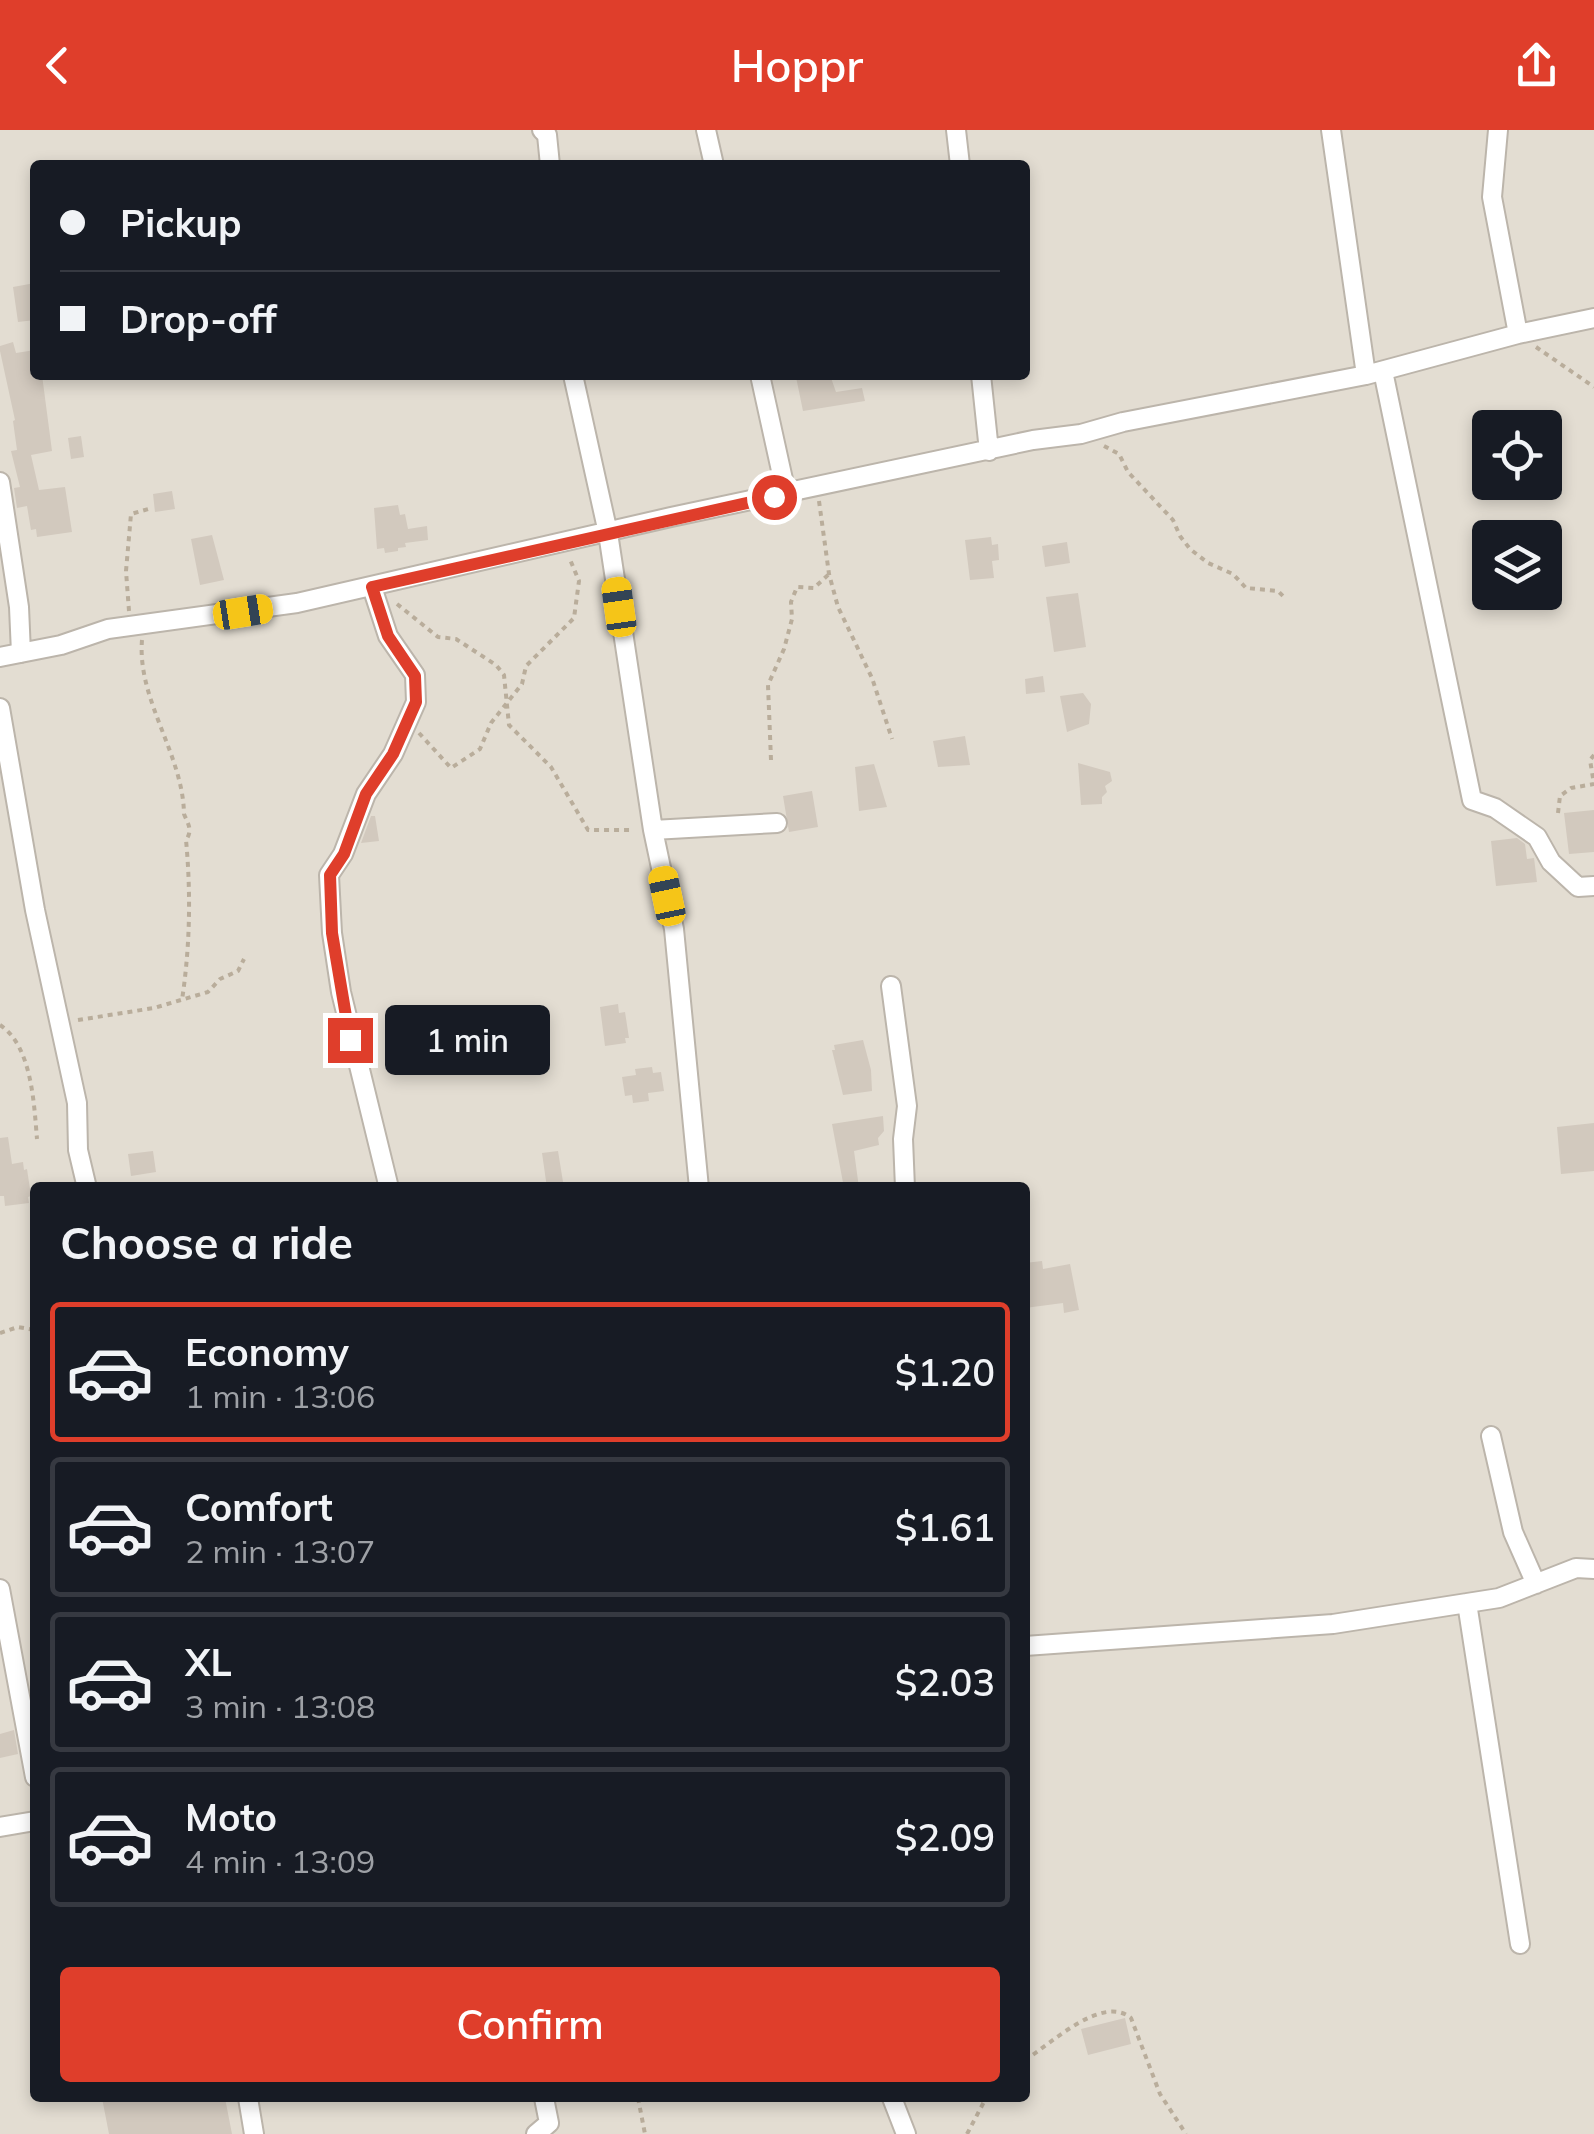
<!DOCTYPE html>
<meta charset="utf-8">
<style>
:root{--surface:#171b24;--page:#20242c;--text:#f1f3f6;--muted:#9ea1a6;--line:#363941;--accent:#df3e2b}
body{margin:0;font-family:Mulish,sans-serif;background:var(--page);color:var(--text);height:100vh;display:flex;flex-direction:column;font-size:38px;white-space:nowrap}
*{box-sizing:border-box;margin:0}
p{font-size:32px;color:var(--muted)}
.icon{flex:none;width:55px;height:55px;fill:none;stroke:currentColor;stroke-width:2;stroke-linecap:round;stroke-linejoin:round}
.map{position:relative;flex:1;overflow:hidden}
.side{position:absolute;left:30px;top:1052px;width:1000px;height:920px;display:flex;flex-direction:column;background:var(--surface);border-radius:10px;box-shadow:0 5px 15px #0003}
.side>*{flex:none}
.banner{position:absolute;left:30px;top:30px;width:1000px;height:220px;border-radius:10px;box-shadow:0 5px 15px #0003;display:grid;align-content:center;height:220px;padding:0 30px;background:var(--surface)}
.tools{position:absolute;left:1472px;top:280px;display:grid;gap:20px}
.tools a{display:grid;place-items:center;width:90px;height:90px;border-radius:10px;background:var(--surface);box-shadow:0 5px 15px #0003;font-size:50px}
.end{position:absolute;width:45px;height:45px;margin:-22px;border:12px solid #df3e2b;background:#fff;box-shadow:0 0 0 5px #fff}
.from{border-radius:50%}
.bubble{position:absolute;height:70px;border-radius:10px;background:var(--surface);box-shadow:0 5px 15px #0003;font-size:32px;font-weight:600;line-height:70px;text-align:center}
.car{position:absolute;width:30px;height:60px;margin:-30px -15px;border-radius:12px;box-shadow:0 0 8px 2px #0007;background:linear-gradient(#f5c518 24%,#345 0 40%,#f5c518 0 76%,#345 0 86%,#f5c518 0)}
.banner b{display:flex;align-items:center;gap:35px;height:95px;font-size:38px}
.banner b+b{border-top:2px solid var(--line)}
.banner i{width:25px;height:25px;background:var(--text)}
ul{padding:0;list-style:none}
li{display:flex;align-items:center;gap:30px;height:140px;margin:0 20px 15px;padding:0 10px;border:5px solid var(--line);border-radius:10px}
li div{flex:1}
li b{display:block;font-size:38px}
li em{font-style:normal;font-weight:600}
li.selected{border-color:var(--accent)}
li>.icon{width:90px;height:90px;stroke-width:1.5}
h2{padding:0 30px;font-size:45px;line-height:120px}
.button{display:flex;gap:20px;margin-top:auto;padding:20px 30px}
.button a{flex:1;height:115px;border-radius:10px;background:var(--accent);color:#fff;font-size:40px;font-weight:600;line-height:115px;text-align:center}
header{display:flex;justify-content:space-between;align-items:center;height:130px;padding:0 30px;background:var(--accent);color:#fff;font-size:45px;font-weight:600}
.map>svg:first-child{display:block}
</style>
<header><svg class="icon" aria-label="back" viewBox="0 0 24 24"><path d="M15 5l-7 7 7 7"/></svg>Hoppr<svg class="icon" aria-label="share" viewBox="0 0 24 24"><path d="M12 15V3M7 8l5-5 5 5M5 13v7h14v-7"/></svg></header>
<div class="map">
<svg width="1594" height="2004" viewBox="0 0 1594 2004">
<rect width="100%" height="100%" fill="#efebe4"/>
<!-- residential -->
<path fill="#e3ddd2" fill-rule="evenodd" d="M0,0H1594V2004H0ZM35,35H1025V245H35ZM1490,298H1545V352H1490ZM1490,408H1545V462H1490ZM35,1058H1025V1968H35Z"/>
<!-- building -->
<path fill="#d2c9be" d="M35,153V190L18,192L13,157Z
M13,212L16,223L35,220V245H42L52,321L31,325L39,360L65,357L72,402L37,407L36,399L31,400L27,376L17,378L14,358L20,357L11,321L17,320L13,291L15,290L0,221V216Z
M830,245L836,262L862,258L865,271L803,281L796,247Z
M81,306L84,327L71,329L68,308Z
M172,361L175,379L155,382L153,364Z
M398,375L400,385L405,384L408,399L427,396L428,410L405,413L406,417L398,418V421L385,423L384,418L377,419L374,378Z
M212,405L224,450L200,455L191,409Z
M991,407L992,415L998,414L999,430L992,431L994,448L970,450L965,410Z
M1067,412L1070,433L1045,437L1042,416Z
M1078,463L1086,517L1054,522L1046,467Z
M1043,546L1045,562L1026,564L1025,549Z
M1083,563L1091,574L1089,594L1067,602L1060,566Z
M965,606L970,635L938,637L933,611Z
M1078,633L1110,642L1112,651L1105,656L1107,662L1102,667V674L1081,675Z
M874,634L887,677L859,681L855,637Z
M812,661L818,697L789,702L783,666Z
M1594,680V722L1569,724L1564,683Z
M371,686H375L379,711L361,713Z
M1517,708L1525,714L1527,729L1534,728L1537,752L1496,756L1491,711Z
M618,874L619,883L625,882L629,908H625L626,913L605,916L600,877Z
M863,910L871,940L872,961L843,965L832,920H835L834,915Z
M652,937L653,943L661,942L664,961L648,963L649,971L633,973L632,965L625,966L622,947L636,945L635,939Z
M883,986L884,1001L878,1008L879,1015L854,1021L859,1058H844L832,994Z
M1594,993V1041L1561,1044L1557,997Z
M8,1007L12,1034L23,1032L24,1040L27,1039L31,1066L28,1067L29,1073L5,1076L4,1066H0V1008Z
M153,1021L156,1042L131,1046L128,1024Z
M558,1021L564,1058H547L542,1023Z
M1042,1131L1043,1139L1070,1134L1079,1180L1064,1183L1063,1173L1025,1178V1133Z
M14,1600L18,1624L0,1628V1604Z
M1125,1888L1131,1914L1088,1925L1081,1899Z
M102,1968H225L232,2004H109Z"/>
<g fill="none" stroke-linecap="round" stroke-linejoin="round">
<defs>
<path id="street" d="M542,0L547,5L550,35
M706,0L714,35
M956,0L960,35
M1331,0L1366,245
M1498,0L1492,67L1518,204
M1383,241L1472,670L1495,678L1537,707L1551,732L1578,757L1594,756
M573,245L608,403L653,700L674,799L699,1058
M760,245L786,363
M981,245L989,321
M0,352L19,477L21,523
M372,457L388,506L415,545L416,572L393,624L366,664L343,724L329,745L332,803L341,862L389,1058
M0,527L61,515L108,499L297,473L671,387L1033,310L1081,304L1123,292L1366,245L1518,204L1594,188
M0,578L35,780L77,973L78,1020L87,1058
M653,700L777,693
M891,856L907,976L903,1009L905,1058
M1491,1306L1513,1402L1536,1454
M0,1459L35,1647
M1467,1473L1520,1814
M1025,1516L1333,1494L1499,1468L1576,1438L1594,1439
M0,1697L35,1691
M248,1968L254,2004
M892,1968L906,2004
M536,2004L549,1993L544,1968"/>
</defs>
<!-- street casing -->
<use href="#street" stroke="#bcb5ab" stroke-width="22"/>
<!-- path -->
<path stroke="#b9ad9b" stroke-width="4" stroke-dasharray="5 5" stroke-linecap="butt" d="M1536,217L1594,257
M1104,316L1119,324L1128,342L1173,390L1180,406L1190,419L1208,433L1233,444L1246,458L1278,461L1286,469
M819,371L829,444L838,477L872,548L892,609
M397,474L438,507L456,509L496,535L504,545L509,595L551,637L588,700H634
M129,481L126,441L131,384L152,378
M142,510C137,570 183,624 184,684C188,694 193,700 186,710C191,763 190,817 182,870
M419,603L451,638L480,619L491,593L522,554L526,536L574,488L579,451L569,427
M771,630L768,555L784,519L792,489L791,472L797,457L814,458L829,444
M1558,683L1560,666L1571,658L1594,654L1590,630L1594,625
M78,890L154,878L208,862L220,849L238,841L244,829
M0,895C32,916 34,974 37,1009
M0,1203L18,1197L35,1200
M1025,1930C1051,1914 1102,1864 1131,1888L1160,1964L1186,2004
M638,1968L645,2004
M967,2004L986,1968"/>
<!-- street -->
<use href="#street" stroke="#fff" stroke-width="18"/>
</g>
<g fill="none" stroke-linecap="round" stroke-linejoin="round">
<!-- route -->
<path stroke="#df3e2b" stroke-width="12" d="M350,910L332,803L330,745L344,724L366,664L393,624L416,572L415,546L388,506L372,457L774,367"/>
</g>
</svg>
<div class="tools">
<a><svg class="icon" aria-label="locate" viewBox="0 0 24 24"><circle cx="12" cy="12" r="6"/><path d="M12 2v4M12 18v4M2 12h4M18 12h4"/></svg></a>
<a><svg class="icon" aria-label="layers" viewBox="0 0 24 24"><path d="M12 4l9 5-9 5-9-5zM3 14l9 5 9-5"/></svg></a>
</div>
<i class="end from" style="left:774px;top:367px"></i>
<i class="end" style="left:350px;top:910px"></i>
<div class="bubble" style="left:385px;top:875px;width:165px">1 min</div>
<i class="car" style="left:619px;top:477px;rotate:352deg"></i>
<i class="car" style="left:243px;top:482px;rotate:81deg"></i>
<i class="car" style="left:667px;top:766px;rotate:348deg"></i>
<div class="banner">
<b><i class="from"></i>Pickup</b>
<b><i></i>Drop-off</b>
</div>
<section class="side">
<h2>Choose a ride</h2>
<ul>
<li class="selected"><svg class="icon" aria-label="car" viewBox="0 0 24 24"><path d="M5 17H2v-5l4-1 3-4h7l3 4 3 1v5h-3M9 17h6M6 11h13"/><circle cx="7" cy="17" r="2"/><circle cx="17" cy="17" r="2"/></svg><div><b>Economy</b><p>1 min · 13:06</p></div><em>$1.20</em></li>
<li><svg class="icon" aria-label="car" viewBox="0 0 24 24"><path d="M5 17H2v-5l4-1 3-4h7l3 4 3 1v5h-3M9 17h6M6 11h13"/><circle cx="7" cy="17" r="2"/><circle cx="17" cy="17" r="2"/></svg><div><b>Comfort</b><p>2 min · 13:07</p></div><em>$1.61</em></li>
<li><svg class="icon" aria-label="car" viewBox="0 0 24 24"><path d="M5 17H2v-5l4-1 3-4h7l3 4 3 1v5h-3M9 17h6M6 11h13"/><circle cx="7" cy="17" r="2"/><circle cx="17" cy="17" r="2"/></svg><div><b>XL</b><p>3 min · 13:08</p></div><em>$2.03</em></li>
<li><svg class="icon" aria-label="car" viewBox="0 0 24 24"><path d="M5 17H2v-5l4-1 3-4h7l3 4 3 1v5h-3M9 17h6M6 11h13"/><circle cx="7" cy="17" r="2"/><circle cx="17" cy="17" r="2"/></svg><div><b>Moto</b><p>4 min · 13:09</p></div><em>$2.09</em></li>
</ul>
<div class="button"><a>Confirm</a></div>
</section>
</div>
